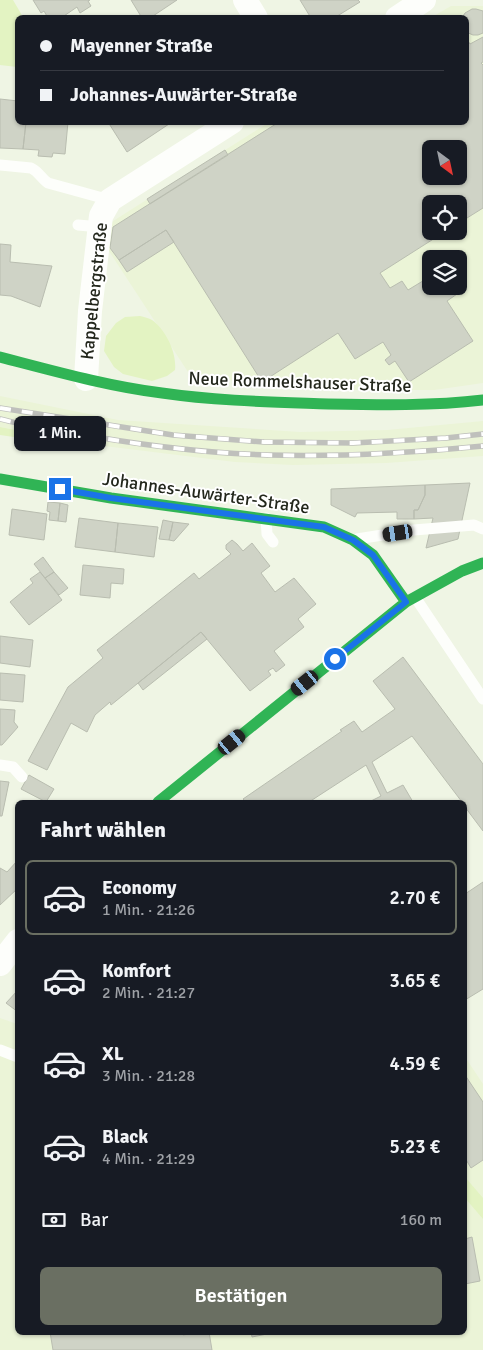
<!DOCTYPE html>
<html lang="de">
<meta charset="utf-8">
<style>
:root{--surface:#171b24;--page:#242831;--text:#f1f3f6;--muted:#9ea1a6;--line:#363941;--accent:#6a6f62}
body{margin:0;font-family:Signika,sans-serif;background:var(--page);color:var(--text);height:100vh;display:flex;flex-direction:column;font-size:19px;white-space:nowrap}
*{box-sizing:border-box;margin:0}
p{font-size:16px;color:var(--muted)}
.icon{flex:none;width:28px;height:28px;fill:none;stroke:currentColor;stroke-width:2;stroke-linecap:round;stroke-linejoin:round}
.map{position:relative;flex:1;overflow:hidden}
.side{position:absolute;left:15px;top:800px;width:452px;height:535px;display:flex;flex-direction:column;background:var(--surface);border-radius:8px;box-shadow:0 1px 4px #0004}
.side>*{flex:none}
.top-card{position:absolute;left:15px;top:15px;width:454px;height:110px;border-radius:8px;box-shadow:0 1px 4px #0004;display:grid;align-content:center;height:110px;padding:0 25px;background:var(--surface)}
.needle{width:32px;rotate:147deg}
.controls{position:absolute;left:422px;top:140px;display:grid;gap:10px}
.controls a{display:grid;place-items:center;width:45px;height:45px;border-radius:8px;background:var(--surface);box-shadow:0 1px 4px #0004;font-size:25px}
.end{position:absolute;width:22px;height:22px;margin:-11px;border:6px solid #1a73e8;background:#fff;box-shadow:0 0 0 2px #fff}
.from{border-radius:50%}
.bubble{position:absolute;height:35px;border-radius:8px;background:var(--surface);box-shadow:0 1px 4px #0004;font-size:16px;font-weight:600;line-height:35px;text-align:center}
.car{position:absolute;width:15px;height:30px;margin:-15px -8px;border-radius:6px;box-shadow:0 0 4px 1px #0007;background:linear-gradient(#222 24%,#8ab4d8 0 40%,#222 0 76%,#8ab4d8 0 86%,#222 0)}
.top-card b{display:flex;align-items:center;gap:18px;height:48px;font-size:19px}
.top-card b+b{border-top:1px solid var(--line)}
.top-card i{width:12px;height:12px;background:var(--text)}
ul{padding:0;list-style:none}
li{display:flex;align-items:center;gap:15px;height:75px;margin:0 10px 8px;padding:0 15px;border:2px solid transparent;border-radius:8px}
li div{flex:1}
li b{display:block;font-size:19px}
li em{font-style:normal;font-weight:600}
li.active{border-color:var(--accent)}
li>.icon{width:45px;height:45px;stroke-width:1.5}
h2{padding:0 25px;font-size:22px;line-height:60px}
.pay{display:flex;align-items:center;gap:12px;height:55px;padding:0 25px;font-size:19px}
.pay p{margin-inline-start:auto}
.button{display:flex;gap:10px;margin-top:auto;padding:10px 25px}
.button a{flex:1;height:58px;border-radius:8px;background:var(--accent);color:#fff;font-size:20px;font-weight:600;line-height:58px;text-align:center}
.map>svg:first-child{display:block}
</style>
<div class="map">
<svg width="483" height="1350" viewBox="0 0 483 1350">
<rect width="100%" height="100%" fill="#eff5e4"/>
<!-- built -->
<path fill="#ebf4d7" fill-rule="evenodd" d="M451,6H483V383L434,390H305L190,375L107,248L110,223L268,123L466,122V18L432,17ZM431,149H459V176H431ZM431,204H459V231H431ZM431,259H459V286H431Z
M0,396L118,420L300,432L387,430L483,421V456L386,463L293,465L235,462L104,446L0,427Z
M0,1018L17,1024L18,1332H465V1057L483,1084V1350H0Z"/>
<!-- green -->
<path fill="#e3f3c2" d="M0,0H13L23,17L18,18L17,67L0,65Z
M140,316C144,317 149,318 152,320C166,330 177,353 175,370L167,376L152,381L123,374L114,367L104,351L106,336L116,323L125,317Z
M0,427L101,446L103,450L0,435Z
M465,1177L483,1198V1219L465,1198Z"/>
<!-- building -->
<path fill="#cfd3c6" stroke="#b9bdb0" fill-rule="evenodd" d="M33,0H90L88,1L91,6L80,13L77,7L61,18H48L44,11L41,13Z
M131,0H177L150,18H142Z
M300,0H358L360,2L334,18H311Z
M472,9H476L483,11V33L478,35H473L466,32V18H462L465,13Z
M483,37V62L481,63L483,65V208L459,223V204H431V231H446L380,273L390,288L402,281L408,290L431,276V286H452L457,294L447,301L473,341L409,382L395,361L389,365L385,360L391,355L383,342L355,359L338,333L262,382L166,230L119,260L110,248L113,227L279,122H466V38L470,44ZM431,149H459V176H431Z
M0,99L18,101V122H26L23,149L0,148Z
M26,122H68L65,154L53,153L52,157L38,156L39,150L23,149Z
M108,122H168L169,124L127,152Z
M225,150L228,155L150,204L147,199Z
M166,230L174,242L127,272L119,260Z
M0,244L11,245L10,262L52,266L40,307L11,296L0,295Z
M470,483L458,539L426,548L433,518L414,519V510H418L425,495V485Z
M425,485V495L418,510H414V519H397V512L357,513L355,517L331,505V489Z
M48,502L60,503L58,521L49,520L50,512L47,511Z
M60,503L68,505L66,522L58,521Z
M12,509L47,514L44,540L9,535Z
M79,518L118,523L115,552L75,547Z
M163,520L173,522L169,540L159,539Z
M173,522L189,524L174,541L169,540Z
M118,523L158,527L154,557L115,552Z
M232,540L237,544L243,551L252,543L270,566L261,573L275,592L294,578L316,604L298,619L304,627L274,651L285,665L276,672L273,668L268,671L271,675L250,691L201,632L111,705L110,702L95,715L87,732L71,723L47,770L28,761L68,687L103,658L97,650L194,573L199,579L231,554L226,549V545Z
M43,557L54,572L45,578L34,564Z
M83,565L124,569L123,584L111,583L110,598L80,595Z
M40,572L62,600L29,625L10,602L33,583L30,579Z
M54,572L68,588L59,595L45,578Z
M201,632L207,639L143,690L138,683Z
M0,636L33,640L30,667L0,663Z
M403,657L483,764V831L465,807V802H462L412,736L372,762L387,793L403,785L413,802H369L381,796L366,765L309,802H246L243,799L342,731L340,730L354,721L362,732L395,709L373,681Z
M0,673L25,675L23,702L0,700Z
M0,709L15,710L14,722L18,727L2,745H0Z
M29,775L54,789L46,802L21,789Z
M0,781L9,782L2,816H0Z
M18,860V888L0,905V868L7,872Z
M483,882V989L465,1000V894Z
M18,990V1012L6,1003Z
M465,1075L483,1102V1160L471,1168L465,1158Z
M472,1237L480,1281L465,1284V1239Z
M50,1332H182L183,1335L200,1332H209L212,1350H53Z
M251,1332H277L252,1337Z"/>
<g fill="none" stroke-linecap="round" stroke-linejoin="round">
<!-- lane -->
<path stroke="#fdfefb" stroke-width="11" d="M0,165L31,168C38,171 42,179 48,183L110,200
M78,225L100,227
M266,518L267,534L273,542
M357,539L414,530L474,525L483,529
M415,597L483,699
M0,765L13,767L22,777
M0,1050L18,1057"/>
<!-- street -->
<path stroke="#fdfefb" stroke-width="24" d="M245,0L256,18
M397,18L424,0
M86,379L90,311L101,216L110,200L232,122
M0,964L18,941"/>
<!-- fast -->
<path stroke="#30b455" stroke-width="11" d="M0,357C54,371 107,386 162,393C217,401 273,402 328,404C380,405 432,406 483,400
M0,479L111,498L324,527L353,540L373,555L406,602
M158,802L406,602L462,571L483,563"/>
<defs>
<path id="rail" d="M0,408L173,435L264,442L353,443L446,438L483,434
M0,419C22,425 45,428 67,432C133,444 200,453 267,455C339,457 411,453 483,446"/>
</defs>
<!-- rail casing -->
<use href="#rail" stroke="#bfc0bc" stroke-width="5.5"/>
<!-- rail -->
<use href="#rail" stroke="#fff" stroke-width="4" stroke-dasharray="11" stroke-linecap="butt"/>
</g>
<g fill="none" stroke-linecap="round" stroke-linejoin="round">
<!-- route -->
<path stroke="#1a73e8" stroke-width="6" d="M60,489L111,498L324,527L353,540L373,555L406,602L335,659"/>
</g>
<g text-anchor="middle" stroke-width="4" stroke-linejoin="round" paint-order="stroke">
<!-- street labels -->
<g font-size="18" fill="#23271c" stroke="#fff">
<text transform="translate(94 291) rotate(-84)" y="6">Kappelbergstraße</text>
<text transform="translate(300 382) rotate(2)" y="6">Neue Rommelshauser Straße</text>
<text transform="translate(206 493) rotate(8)" y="6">Johannes-Auwärter-Straße</text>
</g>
</g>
</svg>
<div class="controls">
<a><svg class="needle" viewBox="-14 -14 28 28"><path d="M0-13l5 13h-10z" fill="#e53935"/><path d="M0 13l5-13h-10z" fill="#9ea1a6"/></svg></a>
<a><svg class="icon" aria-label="locate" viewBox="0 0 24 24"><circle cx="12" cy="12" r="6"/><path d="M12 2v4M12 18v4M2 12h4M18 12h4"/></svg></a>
<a><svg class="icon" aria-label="layers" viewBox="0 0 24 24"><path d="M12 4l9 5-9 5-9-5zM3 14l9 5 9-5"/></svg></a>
</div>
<i class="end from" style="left:335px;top:659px"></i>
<i class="end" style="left:60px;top:489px"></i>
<div class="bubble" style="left:14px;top:416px;width:92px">1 Min.</div>
<i class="car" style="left:398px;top:533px;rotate:261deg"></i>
<i class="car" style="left:305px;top:683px;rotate:231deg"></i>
<i class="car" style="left:232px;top:742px;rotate:51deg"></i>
<div class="top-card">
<b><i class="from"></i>Mayenner Straße</b>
<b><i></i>Johannes-Auwärter-Straße</b>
</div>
<section class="side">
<h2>Fahrt wählen</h2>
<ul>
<li class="active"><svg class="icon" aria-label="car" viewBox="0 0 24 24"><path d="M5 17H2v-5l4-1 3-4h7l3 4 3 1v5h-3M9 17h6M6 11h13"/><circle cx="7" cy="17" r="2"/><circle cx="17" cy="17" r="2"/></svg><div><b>Economy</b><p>1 Min. · 21:26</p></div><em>2.70 €</em></li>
<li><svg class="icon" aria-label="car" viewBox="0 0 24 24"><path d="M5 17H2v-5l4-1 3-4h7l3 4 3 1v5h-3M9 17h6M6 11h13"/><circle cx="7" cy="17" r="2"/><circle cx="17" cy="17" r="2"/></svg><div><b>Komfort</b><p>2 Min. · 21:27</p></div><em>3.65 €</em></li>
<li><svg class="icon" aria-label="car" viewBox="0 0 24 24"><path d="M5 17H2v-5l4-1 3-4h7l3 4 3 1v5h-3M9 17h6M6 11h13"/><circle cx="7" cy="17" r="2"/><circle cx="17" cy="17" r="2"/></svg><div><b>XL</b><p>3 Min. · 21:28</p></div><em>4.59 €</em></li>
<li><svg class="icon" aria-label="car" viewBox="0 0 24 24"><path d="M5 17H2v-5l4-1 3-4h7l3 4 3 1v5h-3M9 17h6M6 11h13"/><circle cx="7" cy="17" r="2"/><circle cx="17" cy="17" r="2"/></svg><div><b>Black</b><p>4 Min. · 21:29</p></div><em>5.23 €</em></li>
</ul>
<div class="pay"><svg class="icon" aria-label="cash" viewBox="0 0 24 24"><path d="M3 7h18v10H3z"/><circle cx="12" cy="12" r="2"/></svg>Bar<p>160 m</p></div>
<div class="button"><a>Bestätigen</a></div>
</section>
</div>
